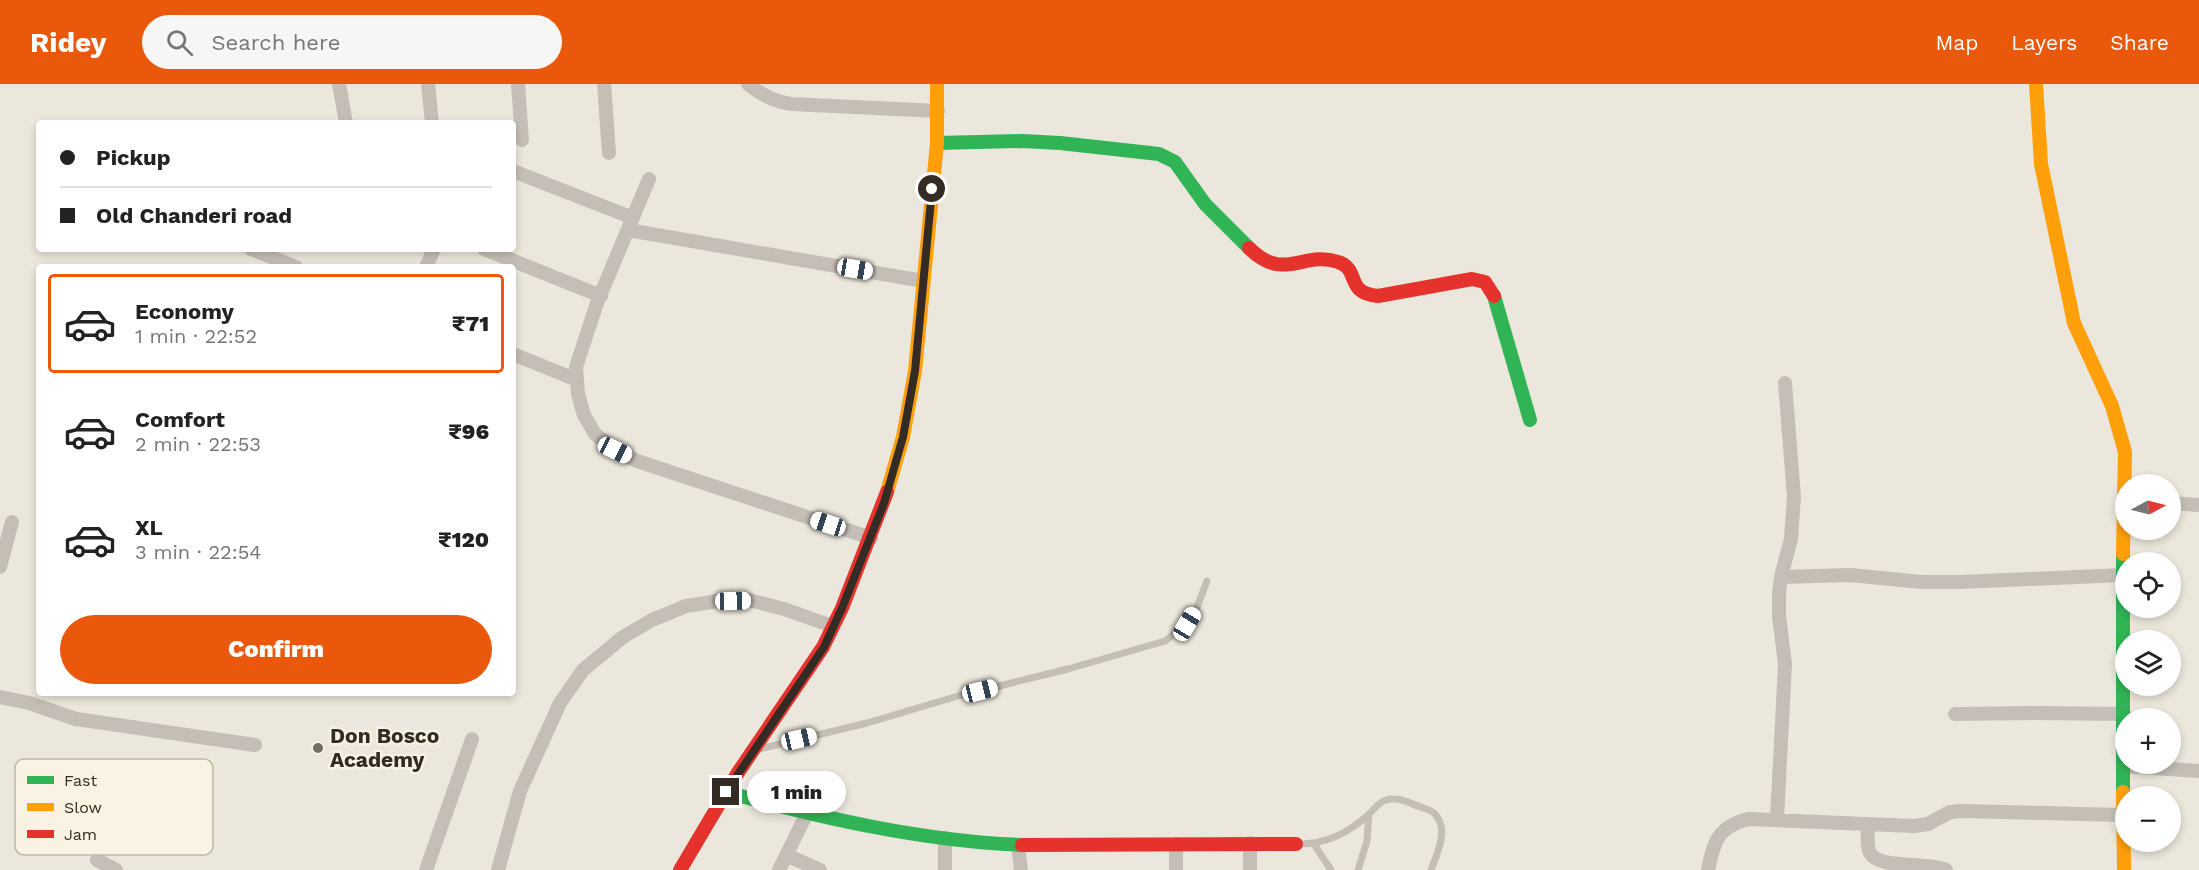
<!DOCTYPE html>
<meta charset="utf-8">
<style>
:root{--surface:#fff;--page:#f6f6f6;--text:#222;--muted:#767676;--line:#e0e0e0;--accent:#ea580c}
body{margin:0;font-family:"Work Sans",sans-serif;background:var(--page);color:var(--text);height:100vh;display:flex;flex-direction:column;font-size:22px;white-space:nowrap}
*{box-sizing:border-box;margin:0}
p{font-size:20px;color:var(--muted)}
.icon{flex:none;width:33px;height:33px;fill:none;stroke:currentColor;stroke-width:2;stroke-linecap:round;stroke-linejoin:round}
.map{position:relative;flex:1;overflow:hidden}
.sheet{position:absolute;left:36px;top:180px;width:480px;height:432px;display:flex;flex-direction:column;background:var(--surface);border-radius:6px;box-shadow:0 3px 9px #0003}
.sheet>*{flex:none}
.top-card{position:absolute;left:36px;top:36px;width:480px;height:132px;border-radius:6px;box-shadow:0 3px 9px #0003;display:grid;align-content:center;height:132px;padding:0 24px;background:var(--surface)}
.needle{width:39px;rotate:83deg}
.fabs{position:absolute;left:2115px;top:390px;display:grid;gap:12px}
.fabs a{display:grid;place-items:center;width:66px;height:66px;border-radius:50%;background:var(--surface);box-shadow:0 3px 9px #0003;font-size:30px}
.end{position:absolute;width:27px;height:27px;margin:-14px;border:8px solid #342c24;background:#fff;box-shadow:0 0 0 3px #fff}
.from{border-radius:50%}
.bubble{position:absolute;height:42px;border-radius:21px;background:var(--surface);box-shadow:0 3px 9px #0003;font-size:20px;font-weight:800;line-height:42px;text-align:center}
.car{position:absolute;width:18px;height:36px;margin:-18px -9px;border-radius:8px;box-shadow:0 0 4px 2px #0007;background:linear-gradient(#fff 24%,#345 0 40%,#fff 0 76%,#345 0 86%,#fff 0)}
.top-card b{display:flex;align-items:center;gap:21px;height:57px;font-size:22px}
.top-card b+b{border-top:2px solid var(--line)}
.top-card i{width:15px;height:15px;background:var(--text)}
ul{padding:10px 0 0;list-style:none}
li{display:flex;align-items:center;gap:18px;height:99px;margin:0 12px 9px;padding:0 12px;border:3px solid transparent;border-radius:6px}
li div{flex:1}
li b{display:block;font-size:22px}
li em{font-style:normal;font-weight:800}
li.current{border-color:var(--accent)}
li>.icon{width:54px;height:54px;stroke-width:1.5}
.cta{display:flex;gap:12px;margin-top:auto;padding:12px 24px}
.cta a{flex:1;height:69px;border-radius:36px;background:var(--accent);color:#fff;font-size:24px;font-weight:800;line-height:69px;text-align:center}
header{display:flex;align-items:center;gap:36px;box-sizing:border-box;height:84px;padding:0 30px;background:var(--accent);color:#fff}
header strong{font-size:28px}
nav{display:flex;gap:33px;margin-inline-start:auto;font-size:21px}
.search{width:420px;height:54px;background:var(--page);display:flex;align-items:center;gap:15px;box-sizing:border-box;padding:0 21px;border-radius:33px;color:var(--muted);font-size:22px}
.map>svg:first-child{display:block}
</style>
<header>
<strong>Ridey</strong>
<div class="search"><svg class="icon" aria-label="search" viewBox="0 0 24 24"><circle cx="10" cy="10" r="6"/><path d="M15 15l6 6"/></svg>Search here</div>
<nav><a>Map</a><a>Layers</a><a>Share</a></nav>
</header>
<div class="map">
<svg width="2199" height="786" viewBox="0 0 2199 786">
<rect width="100%" height="100%" fill="#ece7dc"/>
<g fill="none" stroke-linecap="round" stroke-linejoin="round">
<!-- lane -->
<path stroke="#c4beb6" stroke-width="7" d="M759,665L867,639L958,612L1068,585L1165,557L1187,540L1196,526L1207,497
M1299,760C1326,760 1349,749 1369,730C1374,725 1379,718 1386,716C1396,713 1405,717 1413,720C1419,723 1429,725 1434,729C1450,744 1437,770 1431,786
M1314,760L1331,786
M1358,786L1367,757L1369,730"/>
<!-- street -->
<path stroke="#c4beb6" stroke-width="14" d="M339,0L346,39
M428,0L432,39
M518,0L522,56
M604,0L609,69
M748,0C762,11 773,17 791,20L938,27
M513,87L633,134
M649,95L597,219L576,283L578,310L584,331L595,350L615,366L637,377L871,454
M628,146L923,197
M251,165L296,183
M484,165L601,212
M426,183L434,165
M513,270L577,296
M2170,419L2199,421
M0,483L12,438
M1781,493L1850,491L1922,498H1960L2122,491
M0,613L29,619L76,635L255,661
M1955,630L2038,629L2124,630
M2123,682L2199,687
M1777,735L1785,580L1779,532V509L1781,493L1791,455L1794,413L1785,299
M1868,741C1868,750 1866,761 1870,769C1880,786 1926,777 1946,786
M945,754V786
M1250,759V786
M1176,760V786
M1018,761L1021,786
M786,771L820,786
M97,776L116,786
M426,786L472,655
M498,786L520,707L560,619L583,586L623,553L652,536L686,522L718,517L749,516L784,525L832,542
M779,786L807,729
M1708,786C1714,757 1718,743 1748,735L1914,742L1928,740L1950,728L1961,727L2122,731"/>
<!-- fast -->
<path stroke="#30b455" stroke-width="14" d="M937,59L1022,57L1060,59L1159,70L1175,78L1205,120L1249,164
M1494,212L1530,336
M2123,470V708
M726,708C822,734 922,757 1022,761"/>
<!-- slow -->
<path stroke="#ff9f0a" stroke-width="14" d="M2036,0L2041,80L2074,239L2112,322L2125,368L2123,470
M887,408L903,353L915,287L937,59V0
M2123,708L2124,786"/>
<!-- jam -->
<path stroke="#e5322d" stroke-width="14" d="M1249,164C1284,199 1303,166 1338,178C1361,185 1344,209 1378,212L1472,195L1485,198L1494,212
M1022,761L1296,760
M680,786L737,690L823,563L842,524L887,408"/>
</g>
<g fill="none" stroke-linecap="round" stroke-linejoin="round">
<!-- route -->
<path stroke="#342c24" stroke-width="8" d="M726,708L824,563L842,524L884,419L903,353L915,287L932,105"/>
</g>
<!-- markers -->
<circle fill="#746d64" stroke="#faf2e2" stroke-width="2" cx="318" cy="664" r="6"/>
<g text-anchor="middle" stroke-width="4.5" stroke-linejoin="round" paint-order="stroke">
<!-- poi labels -->
<g font-size="21" font-weight="bold" fill="#342c24" stroke="#faf2e2" text-anchor="start">
<text x="330" y="659">Don Bosco<tspan x="330" dy="24">Academy</tspan></text>
</g>
</g>
<!-- legend -->
<rect x="15" y="675" width="198" height="96" rx="9" fill="#faf2e2" stroke="#bfb7a9" stroke-width="1.5"/>
<rect x="27" y="692" width="27" height="8" fill="#30b455"/>
<rect x="27" y="719" width="27" height="8" fill="#ff9f0a"/>
<rect x="27" y="746" width="27" height="8" fill="#e5322d"/>
<g font-size="16" fill="#342c24">
<text x="64" y="702">Fast</text>
<text x="64" y="729">Slow</text>
<text x="64" y="756">Jam</text>
</g>
</svg>
<div class="fabs">
<a><svg class="needle" viewBox="-14 -14 28 28"><path d="M0-13l5 13h-10z" fill="#e53935"/><path d="M0 13l5-13h-10z" fill="#767676"/></svg></a>
<a><svg class="icon" aria-label="locate" viewBox="0 0 24 24"><circle cx="12" cy="12" r="6"/><path d="M12 2v4M12 18v4M2 12h4M18 12h4"/></svg></a>
<a><svg class="icon" aria-label="layers" viewBox="0 0 24 24"><path d="M12 4l9 5-9 5-9-5zM3 14l9 5 9-5"/></svg></a>
<a>+</a>
<a>−</a>
</div>
<i class="end from" style="left:932px;top:105px"></i>
<i class="end" style="left:726px;top:708px"></i>
<div class="bubble" style="left:747px;top:687px;width:99px">1 min</div>
<i class="car" style="left:855px;top:185px;rotate:100deg"></i>
<i class="car" style="left:615px;top:366px;rotate:116deg"></i>
<i class="car" style="left:828px;top:440px;rotate:288deg"></i>
<i class="car" style="left:733px;top:517px;rotate:89deg"></i>
<i class="car" style="left:1187px;top:540px;rotate:31deg"></i>
<i class="car" style="left:980px;top:607px;rotate:76deg"></i>
<i class="car" style="left:799px;top:655px;rotate:77deg"></i>
<div class="top-card">
<b><i class="from"></i>Pickup</b>
<b><i></i>Old Chanderi road</b>
</div>
<section class="sheet">
<ul>
<li class="current"><svg class="icon" aria-label="car" viewBox="0 0 24 24"><path d="M5 17H2v-5l4-1 3-4h7l3 4 3 1v5h-3M9 17h6M6 11h13"/><circle cx="7" cy="17" r="2"/><circle cx="17" cy="17" r="2"/></svg><div><b>Economy</b><p>1 min · 22:52</p></div><em>₹71</em></li>
<li><svg class="icon" aria-label="car" viewBox="0 0 24 24"><path d="M5 17H2v-5l4-1 3-4h7l3 4 3 1v5h-3M9 17h6M6 11h13"/><circle cx="7" cy="17" r="2"/><circle cx="17" cy="17" r="2"/></svg><div><b>Comfort</b><p>2 min · 22:53</p></div><em>₹96</em></li>
<li><svg class="icon" aria-label="car" viewBox="0 0 24 24"><path d="M5 17H2v-5l4-1 3-4h7l3 4 3 1v5h-3M9 17h6M6 11h13"/><circle cx="7" cy="17" r="2"/><circle cx="17" cy="17" r="2"/></svg><div><b>XL</b><p>3 min · 22:54</p></div><em>₹120</em></li>
</ul>
<div class="cta"><a>Confirm</a></div>
</section>
</div>
